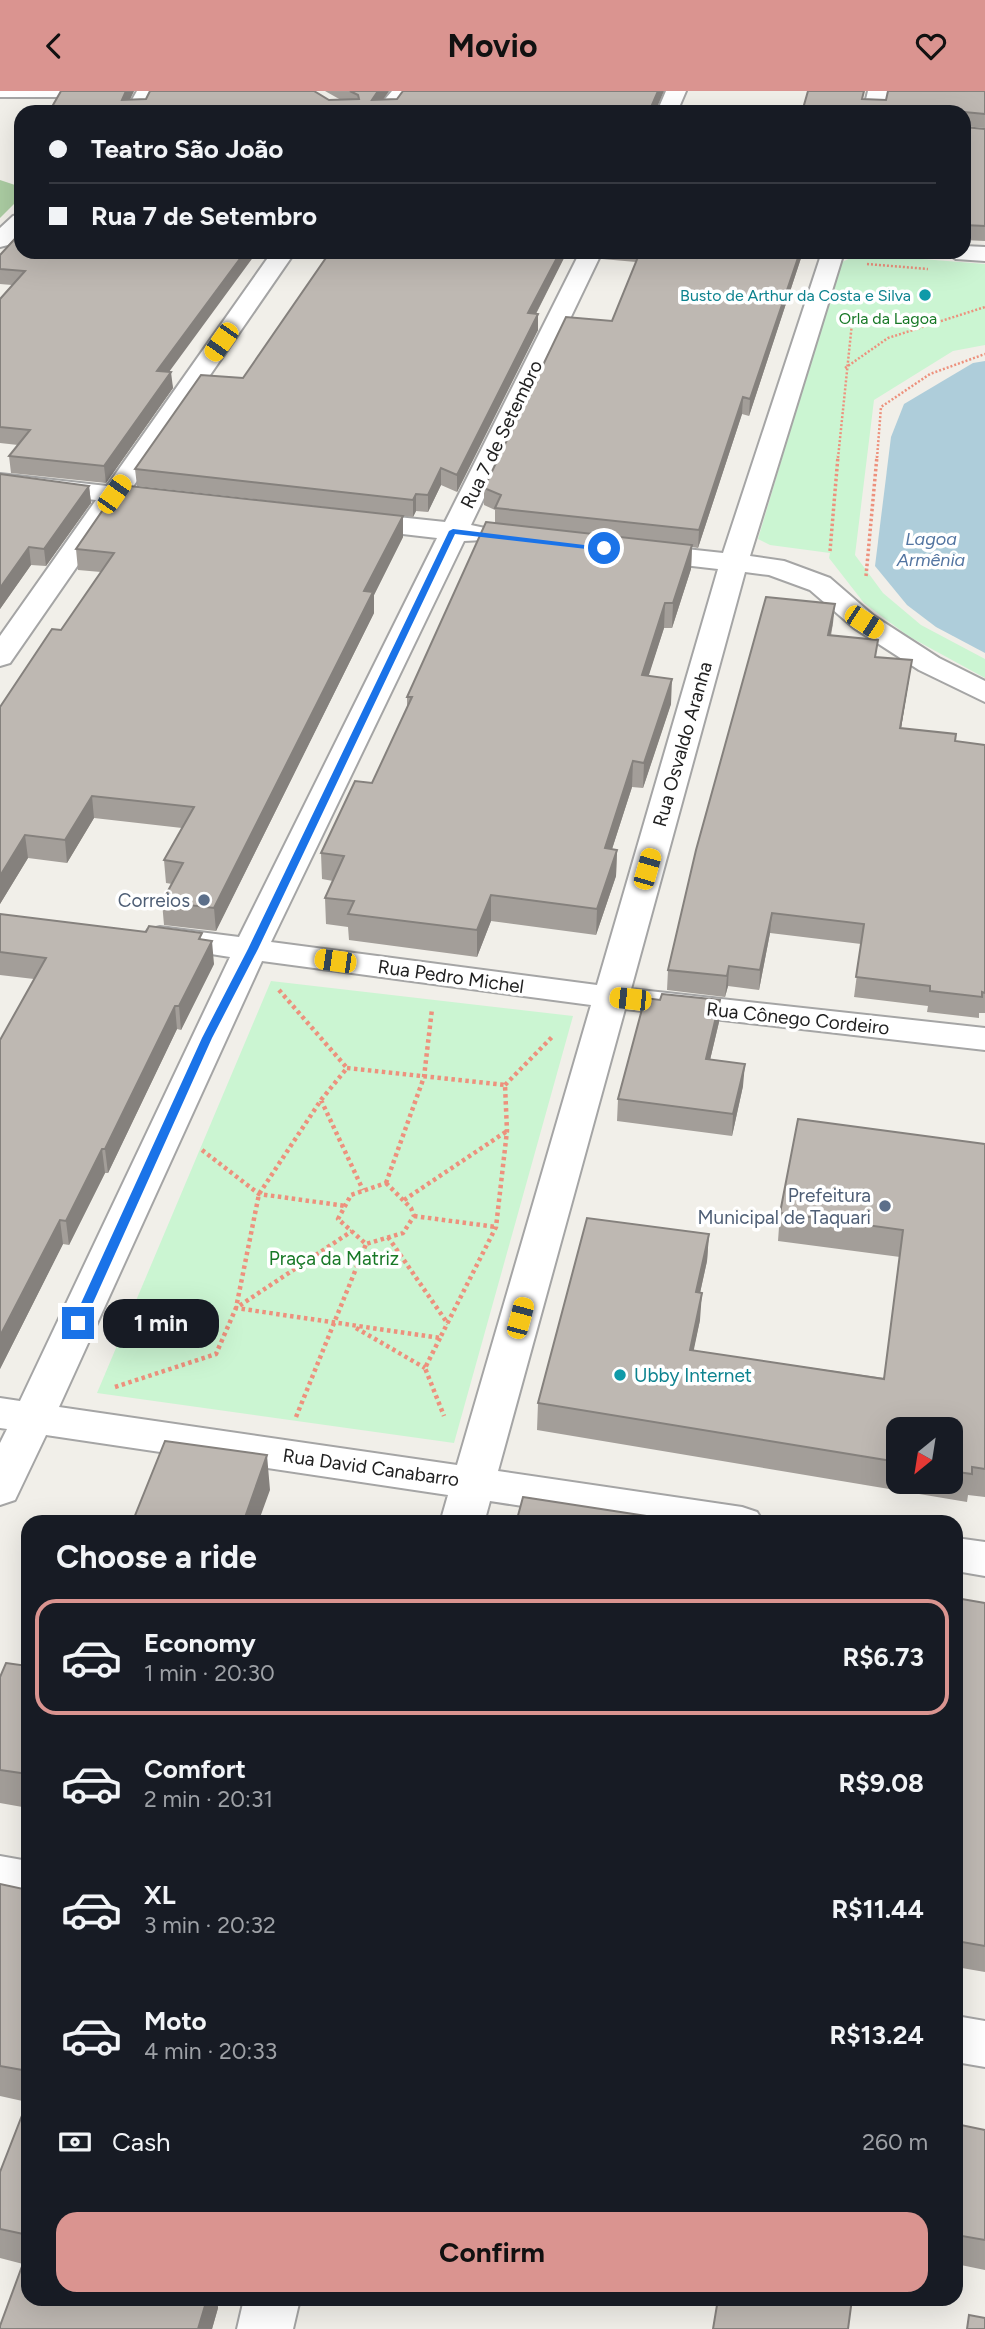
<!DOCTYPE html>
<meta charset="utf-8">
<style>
:root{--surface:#171b24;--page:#242831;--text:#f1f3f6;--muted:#9ea1a6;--line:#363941;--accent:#da9490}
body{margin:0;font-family:Figtree,sans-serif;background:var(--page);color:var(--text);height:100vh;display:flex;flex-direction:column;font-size:26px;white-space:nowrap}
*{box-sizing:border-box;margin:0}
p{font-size:23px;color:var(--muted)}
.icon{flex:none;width:38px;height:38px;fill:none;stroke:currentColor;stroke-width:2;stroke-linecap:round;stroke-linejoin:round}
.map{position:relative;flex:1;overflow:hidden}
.side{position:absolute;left:21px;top:1424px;width:942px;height:791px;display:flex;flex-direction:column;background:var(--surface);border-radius:21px;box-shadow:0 7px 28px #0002}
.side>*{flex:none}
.hud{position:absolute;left:14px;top:14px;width:957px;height:154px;border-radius:21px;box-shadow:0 7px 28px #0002;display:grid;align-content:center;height:154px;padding:0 35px;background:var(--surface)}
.needle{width:46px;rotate:210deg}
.controls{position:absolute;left:886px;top:1326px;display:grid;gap:14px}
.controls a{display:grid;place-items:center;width:77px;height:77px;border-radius:14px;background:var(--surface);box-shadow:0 7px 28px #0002;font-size:35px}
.end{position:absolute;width:32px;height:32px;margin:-16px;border:9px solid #1a73e8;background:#fff;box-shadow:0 0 0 4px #fff}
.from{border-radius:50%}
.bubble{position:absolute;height:49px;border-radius:21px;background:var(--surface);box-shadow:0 7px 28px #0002;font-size:23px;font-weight:700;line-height:49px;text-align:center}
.car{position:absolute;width:21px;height:42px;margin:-21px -10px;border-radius:9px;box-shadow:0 0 5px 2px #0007;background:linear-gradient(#f5c518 24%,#345 0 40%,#f5c518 0 76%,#345 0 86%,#f5c518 0)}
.hud b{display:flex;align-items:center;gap:24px;height:66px;font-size:26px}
.hud b+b{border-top:2px solid var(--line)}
.hud i{width:18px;height:18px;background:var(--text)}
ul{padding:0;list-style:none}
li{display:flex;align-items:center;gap:21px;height:116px;margin:0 14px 10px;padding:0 21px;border:4px solid transparent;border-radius:21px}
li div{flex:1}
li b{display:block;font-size:26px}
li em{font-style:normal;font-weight:700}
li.selected{border-color:var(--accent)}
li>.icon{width:63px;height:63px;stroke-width:1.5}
h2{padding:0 35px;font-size:32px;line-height:84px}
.pay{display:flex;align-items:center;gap:18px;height:77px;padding:0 35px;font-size:26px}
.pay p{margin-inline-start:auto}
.cta{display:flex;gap:14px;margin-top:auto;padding:14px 35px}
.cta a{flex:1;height:80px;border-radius:21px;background:var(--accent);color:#111;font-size:28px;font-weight:700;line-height:80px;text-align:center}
header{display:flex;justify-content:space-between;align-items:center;height:91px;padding:0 35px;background:var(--accent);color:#111;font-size:32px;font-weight:700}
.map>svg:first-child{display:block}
</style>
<header><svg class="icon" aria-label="back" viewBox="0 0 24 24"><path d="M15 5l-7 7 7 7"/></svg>Movio<svg class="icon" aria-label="heart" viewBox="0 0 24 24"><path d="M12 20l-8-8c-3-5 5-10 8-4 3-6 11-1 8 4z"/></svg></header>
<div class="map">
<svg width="985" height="2238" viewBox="0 0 985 2238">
<rect width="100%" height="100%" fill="#f1efe9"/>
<!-- forest -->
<path fill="#abcca2" d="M0,89L21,96V106L0,127Z"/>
<!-- park -->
<path fill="#cbf5d2" d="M859,163L985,173V254L953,260L874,309L855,464L883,502L921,534L985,568V587L908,545L864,512L829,467L830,462L770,454L758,448L840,172Z
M271,890L573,925L454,1352L97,1302Z"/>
<!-- water -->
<path fill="#aecdda" d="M985,270V562L936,536L907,514L875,475L891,346L904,313L973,272Z"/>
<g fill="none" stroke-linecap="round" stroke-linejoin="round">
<defs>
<path id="street" d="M0,0H82L72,6H0Z
M137,0H157L145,21H125Z
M392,0H413L395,21H374Z
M666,0H686L677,21H657Z
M868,0H888L883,21H863Z
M21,123V142L8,154L0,156V137L13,125Z
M964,155L985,156V170L956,168L945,161H964Z
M272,161H295L132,397L176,403L179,409L176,415L166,417L121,412L10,572L0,575V545L96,409L0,399V383L107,395Z
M580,161H602L471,434L485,437L489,443L485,449L464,450L271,851L597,894L718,478L640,469L630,467L626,461L630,455L640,453L723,462L822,161H844L750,465L784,470L830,487L874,525L939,567L985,590V611L919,579L854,537L810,499L769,484L745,481L631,898L985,937V959L625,918L498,1380L742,1416L757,1421L764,1432H631L490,1410L484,1432H440L448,1404L46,1344L15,1409L0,1414V1352L7,1338L0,1337V1307L20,1310L230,866L148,853L143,846L148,839L160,836L239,846L437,447L351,437L341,435L337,429L341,423L351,421L445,431ZM262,870L591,914L457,1374L59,1316Z
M956,1447L985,1451V1485L956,1480Z
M0,1765L28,1770V1812L0,1807Z
M956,1925L985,1930V1976L956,1971Z
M244,2208H300L293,2238H237Z"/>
</defs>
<!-- street casing -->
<use href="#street" stroke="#a5a5a5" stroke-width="4"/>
<!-- path-far2 -->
<path stroke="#ed917d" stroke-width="2.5" stroke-dasharray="2 2" stroke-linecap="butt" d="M867,173L928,178
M845,277L888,247L985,216
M838,367L852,232
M877,367L881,316L930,283L985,263"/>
<!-- path-far1 -->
<path stroke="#ed917d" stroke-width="3.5" stroke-dasharray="2.5 2.5" stroke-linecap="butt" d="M830,460L838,365
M866,485L877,365"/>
<!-- path -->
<path stroke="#ed917d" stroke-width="4.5" stroke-dasharray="3.5 3.5" stroke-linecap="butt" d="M279,899L347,977
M347,977L505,994L507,1040L496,1136L440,1247L236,1217L259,1103L321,1009Z
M505,994L553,945
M321,1009L363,1099
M202,1059L259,1103L346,1115
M386,1092L424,986L432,918
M386,1092L411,1117L414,1125L403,1142L366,1153L338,1128L351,1104Z
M404,1109L507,1040
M414,1125L496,1136
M388,1146L448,1233
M356,1237L425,1277
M440,1247L425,1277L444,1325
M115,1296L216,1263L236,1217L352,1140
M296,1326L366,1153"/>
<!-- street -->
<use href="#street" fill="#fff" fill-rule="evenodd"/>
</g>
<!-- wall -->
<path fill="#a39e99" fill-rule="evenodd" d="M134,0L130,8L341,9L325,0H389L383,9L655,21H49Z
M985,0V37L964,35V21L886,9Z
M964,36L985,38V150L964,149Z
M21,66V84L19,69Z
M21,141L169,281L173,297L106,392L11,382L9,365L18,354L0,352V208L12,194L0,193V164Z
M330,161H578L575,165H565L536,223H538V239L457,401L441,394L428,421L416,420L413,426L137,395L135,378L243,287Z
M602,161H803L749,325L742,323L698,457L692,456L691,478L672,537H664L648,585L671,613L643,697L632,696L612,758L617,759L616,785L596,844L491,830L477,866L349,849L348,836L326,833L325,807L333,790L322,788L321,762L372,692L407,617V606L495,432V419L484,414V397L612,230L636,171L602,168Z
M0,383L89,395L91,412L46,475L31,474L0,518Z
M403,446L374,504V522L216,840L164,834L162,811L172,793L166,792L164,769L182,737L94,727L67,772L28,767L0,813V616L61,539L101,481L78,479L76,458Z
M833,532L831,545L876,566L909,588L901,637L955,650L985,654V922H979V927L927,921L928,915L854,906L861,853L770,842L759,899L728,895L725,906L667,899L668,879Z
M0,823L202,848L214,873L181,939L177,938L108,1082H105L69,1154L63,1153L0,1278V949L34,888L0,884Z
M660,909H720L719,931L710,969L743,995L732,1045L617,1030L618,1008Z
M985,1053V1406L968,1404L967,1411L537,1339L538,1312L709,1143L707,1170L700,1202V1229L693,1260L884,1287L900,1166L778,1150L780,1122ZM898,1339H950V1391H898Z
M956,1507L985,1512V1881L956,1876Z
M28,1575V1717L0,1712V1586Z
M0,1793L28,1799V2208H217L218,2217L212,2238H0L23,2173L0,2167V2081L27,2011L0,2005Z
M956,2033L985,2039V2179L956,2173Z"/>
<!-- shaded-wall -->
<path fill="#85817d" d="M126,0H134L124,21L122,9Z
M378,0H389L374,21L372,9Z
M658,0H664L655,21H649Z
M245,161H257L158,296L157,280Z
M560,161H565V165L528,238V222Z
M800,161H803L749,325L750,308Z
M538,223V239L457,401V384Z
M171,281L173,297L106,392L104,375Z
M743,306L742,323L698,457L699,439Z
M441,377V394L428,421V404Z
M89,395L91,412L46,475L44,458Z
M416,403V420L413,426V409Z
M403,425V446L374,504V522L216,840L214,817L364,500Z
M692,454L691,478L672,537L673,512Z
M29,456L31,474L0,518V497Z
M665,512L664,537L641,609L642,584Z
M835,513L833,532L826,563L828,544Z
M912,569L909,588L898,656L900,637Z
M672,588L671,613L643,697L644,672Z
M633,670L632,696L604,783L605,757Z
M92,705L94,727L67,772L65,749Z
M25,744L28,767L0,813V785Z
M617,759L616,785L596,844L597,818Z
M491,804V830L477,866V839Z
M772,822L770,842L759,899L760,879Z
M212,850L214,873L181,939L179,915Z
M729,875L728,895L725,906L727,885Z
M720,909L719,931L705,990L706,968Z
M175,915L177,938L108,1082L105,1058Z
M745,973L743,995L732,1045L733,1023Z
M102,1058L105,1082L69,1154L66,1130Z
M60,1129L63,1153L0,1278V1245Z
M709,1143L707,1170L694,1229L696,1201Z
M702,1202L700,1229L688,1287L690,1259Z
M267,1364L270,1399L258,1432H243Z
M207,2208H217L218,2217L212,2238H198Z"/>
<!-- building -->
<path fill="#beb8b2" stroke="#85817d" stroke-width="2" d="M61,0H126L122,9L146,8L150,0H314L329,9L359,8L358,4L350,0H378L372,9L397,8L403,0H658L649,21H351L349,20L348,21H49Z
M808,0H864L862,8L886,9L888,0H985V23L964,21H802Z
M964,36L985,38V135L964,134Z
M21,141V161H245L157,280L171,281L104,375L9,365L30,339L0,336V208L25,180L0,178V164Z
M330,161H560L528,222L538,223L457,384L441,377L428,404L416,403L413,409L135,378L201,284L243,287Z
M640,161H800L750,308L743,306L699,439L495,417L501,404L484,397L566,226L612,230Z
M0,383L89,395L44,458L29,456L0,497Z
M120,394L403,425L364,500L373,501L214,817L162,811L183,772L164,769L194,716L92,705L65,749L25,744L0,785V616L52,538L61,539L114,462L76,458Z
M486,431L692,454L673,512H665L642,584L672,588L644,672L633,670L605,757L617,759L597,818L491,804L477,839L348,823L354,810L325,807L344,765L321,762L355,690L372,692L412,606H407Z
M766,506L835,513L828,544L878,549L875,566L912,569L900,637L956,643L955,650L985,654V902L982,901V906L930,900V895L856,886L864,833L772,822L760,879L729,875L727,885L668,879L696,759Z
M0,823L146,841L149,835L202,842L199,848L212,850L179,915H175L105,1058H102L66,1130L60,1129L0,1245V949L46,867L0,861Z
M662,903L720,909L706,968L745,973L733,1023L618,1008L645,907L660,909Z
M798,1028L985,1053V1378L972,1376V1383L950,1380V1339H898V1371L538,1312L587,1127L709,1143L696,1201L702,1202L690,1259L884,1288L903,1139L780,1122Z
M165,1350L267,1364L243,1432H132Z
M523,1406L692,1432H516Z
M956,1507L985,1512V1855L956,1850Z
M6,1572L28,1575V1683L0,1679V1586Z
M0,1793L28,1799V1980L0,1975Z
M28,2009V2144L0,2138V2081Z
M956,2033L985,2039V2149L956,2144Z
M28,2159V2208H207L198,2238H0V2235Z
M718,2208H852L848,2238H713Z
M969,2224L985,2227V2238H967Z"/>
<!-- route -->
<path fill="#1a73e8" d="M453,438L609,457L604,460L455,443L258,858L212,947L84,1232L74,1235L72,1232L202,947L248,858L449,440Z"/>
<!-- markers -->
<g fill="#0f9aa8" stroke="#fff" stroke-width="2.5">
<circle cx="925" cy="204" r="7"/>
<circle cx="620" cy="1284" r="7"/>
</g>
<g fill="#5c6f8a" stroke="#fff" stroke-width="2.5">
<circle cx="204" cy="809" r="7"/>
<circle cx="885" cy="1115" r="7"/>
</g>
<g text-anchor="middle" stroke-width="7" stroke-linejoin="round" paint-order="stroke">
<!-- far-culture labels -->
<g font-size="16" fill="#0d838f" stroke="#fff" text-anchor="end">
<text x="911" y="210">Busto de Arthur da Costa e Silva</text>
</g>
<!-- far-park labels -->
<g font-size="16" fill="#177826" stroke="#fff">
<text x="888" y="233">Orla da Lagoa</text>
</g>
<!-- far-water labels -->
<g font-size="18" font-style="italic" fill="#5375a1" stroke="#fff">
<text x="931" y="454">Lagoa<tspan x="931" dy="21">Armênia</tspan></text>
</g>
<!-- street labels -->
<g font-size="19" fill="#212121" stroke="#fff">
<text transform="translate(501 343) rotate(-64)" y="7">Rua 7 de Setembro</text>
<text transform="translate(682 653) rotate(-74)" y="7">Rua Osvaldo Aranha</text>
<text transform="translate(451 885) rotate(8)" y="7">Rua Pedro Michel</text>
<text transform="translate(798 927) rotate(6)" y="7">Rua Cônego Cordeiro</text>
<text transform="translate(371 1376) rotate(8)" y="7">Rua David Canabarro</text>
</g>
<!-- service labels -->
<g font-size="19" fill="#4e5e75" stroke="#fff" text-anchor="end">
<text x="190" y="816">Correios</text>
<text x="871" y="1111">Prefeitura<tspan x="871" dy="22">Municipal de Taquari</tspan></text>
</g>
<!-- park labels -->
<g font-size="19" fill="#177826" stroke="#fff">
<text x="334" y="1174">Praça da Matriz</text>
</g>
<!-- culture labels -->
<g font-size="19" fill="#0d838f" stroke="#fff" text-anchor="start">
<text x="634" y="1291">Ubby Internet</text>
</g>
</g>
</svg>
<div class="controls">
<a><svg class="needle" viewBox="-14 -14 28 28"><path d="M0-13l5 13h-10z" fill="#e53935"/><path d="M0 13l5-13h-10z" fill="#9ea1a6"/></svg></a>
</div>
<i class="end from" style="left:604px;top:457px"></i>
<i class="end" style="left:78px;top:1232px"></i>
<div class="bubble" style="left:103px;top:1208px;width:116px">1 min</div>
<i class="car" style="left:221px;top:251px;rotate:215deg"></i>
<i class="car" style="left:114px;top:403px;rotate:35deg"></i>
<i class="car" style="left:864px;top:531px;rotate:123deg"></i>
<i class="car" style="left:647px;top:778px;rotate:16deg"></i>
<i class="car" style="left:335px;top:870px;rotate:278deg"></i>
<i class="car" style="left:630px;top:908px;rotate:276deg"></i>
<i class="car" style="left:520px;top:1227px;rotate:15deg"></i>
<div class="hud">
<b><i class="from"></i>Teatro São João</b>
<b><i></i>Rua 7 de Setembro</b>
</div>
<section class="side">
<h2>Choose a ride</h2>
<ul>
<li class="selected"><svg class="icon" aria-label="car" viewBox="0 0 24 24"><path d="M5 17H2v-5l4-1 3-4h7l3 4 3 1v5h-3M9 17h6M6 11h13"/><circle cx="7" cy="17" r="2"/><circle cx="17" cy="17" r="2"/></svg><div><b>Economy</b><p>1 min · 20:30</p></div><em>R$6.73</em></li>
<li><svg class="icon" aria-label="car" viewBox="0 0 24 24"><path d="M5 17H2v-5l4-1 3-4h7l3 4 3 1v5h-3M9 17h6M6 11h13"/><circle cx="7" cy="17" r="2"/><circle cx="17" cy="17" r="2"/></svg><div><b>Comfort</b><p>2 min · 20:31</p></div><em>R$9.08</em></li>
<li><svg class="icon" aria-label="car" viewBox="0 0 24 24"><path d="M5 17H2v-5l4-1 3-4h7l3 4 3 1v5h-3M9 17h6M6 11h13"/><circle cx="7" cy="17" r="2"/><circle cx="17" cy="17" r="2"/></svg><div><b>XL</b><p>3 min · 20:32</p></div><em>R$11.44</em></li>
<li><svg class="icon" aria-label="car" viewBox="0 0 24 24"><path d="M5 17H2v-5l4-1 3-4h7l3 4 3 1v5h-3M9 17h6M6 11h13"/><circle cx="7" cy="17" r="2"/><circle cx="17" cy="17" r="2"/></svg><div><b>Moto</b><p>4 min · 20:33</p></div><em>R$13.24</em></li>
</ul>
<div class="pay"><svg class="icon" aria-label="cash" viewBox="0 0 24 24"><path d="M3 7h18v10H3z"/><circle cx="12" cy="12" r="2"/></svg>Cash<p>260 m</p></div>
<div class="cta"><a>Confirm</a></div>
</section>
</div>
